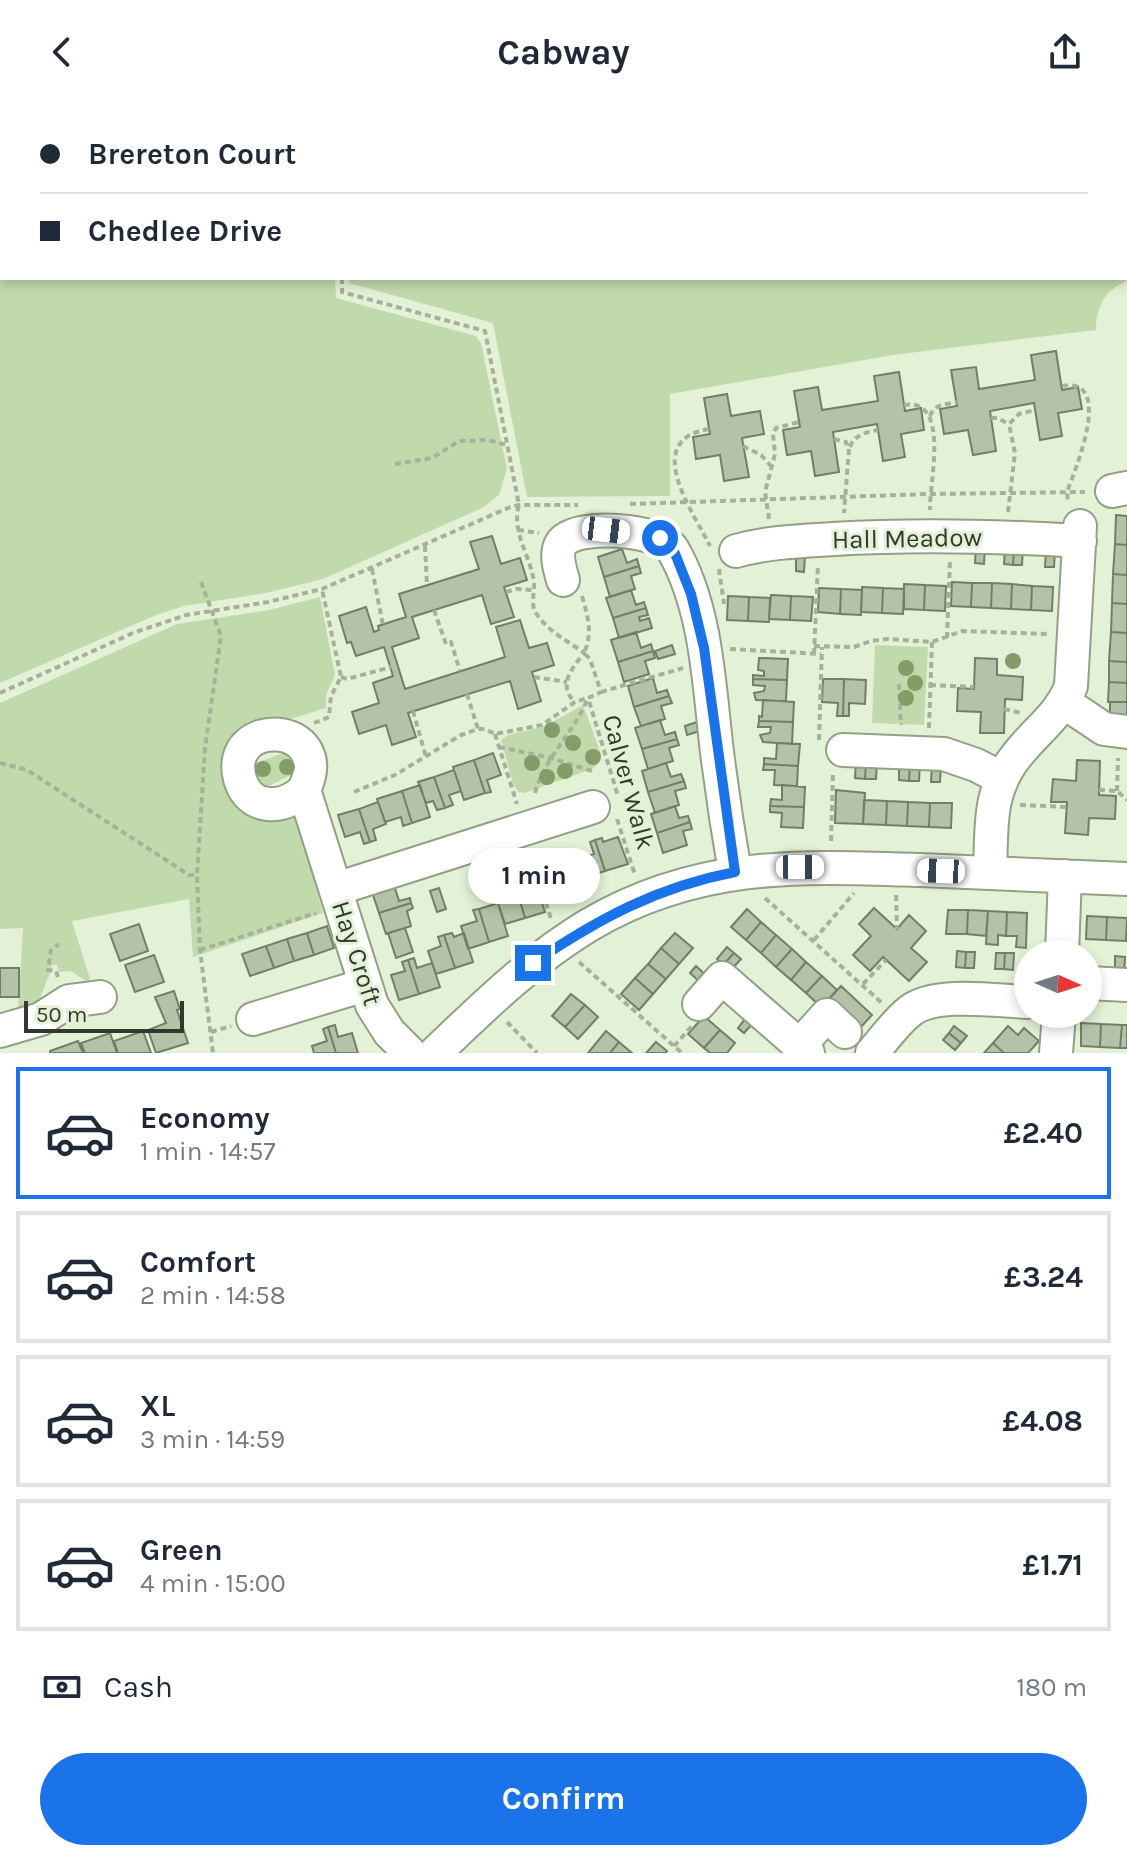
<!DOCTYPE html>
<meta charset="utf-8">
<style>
:root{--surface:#fff;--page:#f2f2f3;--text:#1f2937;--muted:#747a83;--line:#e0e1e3;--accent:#1a73e8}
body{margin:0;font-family:Karla,sans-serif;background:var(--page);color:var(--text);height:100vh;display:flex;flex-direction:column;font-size:30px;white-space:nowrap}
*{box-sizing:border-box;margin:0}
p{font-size:26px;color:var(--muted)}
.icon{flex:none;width:44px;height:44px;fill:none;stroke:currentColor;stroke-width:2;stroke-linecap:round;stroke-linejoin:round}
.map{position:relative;height:949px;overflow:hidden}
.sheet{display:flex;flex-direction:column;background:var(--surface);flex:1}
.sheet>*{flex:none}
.top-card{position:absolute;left:0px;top:0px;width:1128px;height:176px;box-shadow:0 4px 12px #0003;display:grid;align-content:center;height:176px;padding:0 40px;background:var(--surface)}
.needle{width:52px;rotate:93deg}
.buttons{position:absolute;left:1014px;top:836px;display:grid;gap:16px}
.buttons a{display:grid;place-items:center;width:88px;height:88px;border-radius:50%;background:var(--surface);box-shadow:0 4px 12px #0003;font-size:40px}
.scale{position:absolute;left:24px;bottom:20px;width:160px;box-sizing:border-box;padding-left:8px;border:4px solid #32382d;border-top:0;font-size:22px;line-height:28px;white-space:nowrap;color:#32382d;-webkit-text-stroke:6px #e3f2d6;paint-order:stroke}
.end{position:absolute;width:36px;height:36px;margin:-18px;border:10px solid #1a73e8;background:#fff;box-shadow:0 0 0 4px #fff}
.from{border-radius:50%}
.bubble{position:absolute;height:56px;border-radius:28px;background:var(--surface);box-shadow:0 4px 12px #0003;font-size:26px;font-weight:700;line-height:56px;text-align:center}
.car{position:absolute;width:24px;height:48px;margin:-24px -12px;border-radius:10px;box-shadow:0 0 6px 2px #0007;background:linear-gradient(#fff 24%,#345 0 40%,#fff 0 76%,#345 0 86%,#fff 0)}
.top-card b{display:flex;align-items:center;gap:28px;height:76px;font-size:30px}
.top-card b+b{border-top:2px solid var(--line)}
.top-card i{width:20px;height:20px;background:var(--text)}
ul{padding:14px 0 0;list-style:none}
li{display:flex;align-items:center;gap:24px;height:132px;margin:0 16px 12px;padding:0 24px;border:4px solid var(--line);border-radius:0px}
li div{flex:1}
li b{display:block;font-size:30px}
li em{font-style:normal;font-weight:700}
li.selected{border-color:var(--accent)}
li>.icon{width:72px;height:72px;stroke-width:1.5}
.pay{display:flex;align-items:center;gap:20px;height:88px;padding:0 40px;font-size:30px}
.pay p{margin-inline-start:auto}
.cta{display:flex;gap:16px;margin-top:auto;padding:16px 40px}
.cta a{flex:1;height:92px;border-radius:48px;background:var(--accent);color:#fff;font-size:32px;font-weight:700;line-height:92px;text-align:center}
header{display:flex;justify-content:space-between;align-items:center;height:104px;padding:0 40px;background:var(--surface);font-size:36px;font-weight:700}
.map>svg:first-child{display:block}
</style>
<header><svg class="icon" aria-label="back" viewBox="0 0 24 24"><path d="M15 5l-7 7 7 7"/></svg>Cabway<svg class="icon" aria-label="share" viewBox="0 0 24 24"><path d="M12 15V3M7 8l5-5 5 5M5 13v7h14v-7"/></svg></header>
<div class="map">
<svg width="1127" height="949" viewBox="0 0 1127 949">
<rect width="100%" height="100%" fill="#e3f2d6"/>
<!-- green -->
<path fill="#c1daac" d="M0,0H333V2H2L0,41Z
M347,0H1127V29L1126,2Z
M1127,116V177C1105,185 1096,204 1096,226L893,251L670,290V392L527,393L493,219L349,179V174H1126Z
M0,149H2V174H335L336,194L476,232L481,239L507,365L499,391L482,404L323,475L266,489L184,502L156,511L0,579Z
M320,493L335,571L326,591V604L248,628L227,663L295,706L323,809L193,853L189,795L72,817L90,875L86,877L71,867L59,868L57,861H52C51,870 49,871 46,879C39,899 38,898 18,905L23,824L0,825V599L177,520L269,506Z
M875,541L928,543L924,621L872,619Z
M583,601L601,650L599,659L592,665L524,689L518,688L514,682L501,636L508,631L543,623Z
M280,650H287L294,657L293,670L269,682L259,679L256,675L255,662L259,658Z"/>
<!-- building -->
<path fill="#b4c3a8" stroke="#717f66" stroke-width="2" d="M1056,247L1062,286L1078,283L1082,305L1058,309L1062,332L1040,336L1034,299L990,307L996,347L973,351L968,326L944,330L940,305L957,302L951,266L976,263L979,285L1035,276L1031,251Z
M899,268L905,307L921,304L924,326L901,330L905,353L883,357L877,320L833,328L839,368L815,372L811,347L787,351L783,326L800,323L794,287L818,283L822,306L878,297L874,272Z
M727,290L731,312L760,307L764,330L742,334L749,373L724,377L720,351L696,355L693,333L710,330L704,294Z
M1116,411L1127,412V441L1115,440Z
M492,432L501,460L520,454L527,476L504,483L514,513L491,520L482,491L412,513L419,534L392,543L405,585L505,553L496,523L520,516L529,544L547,539L554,561L532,568L541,597L518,605L510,577L408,609L416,633L392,641L386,621L359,630L352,608L379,599L373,579L393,572L384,543L356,552L351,538L347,539L339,512L366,503L374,528L379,526L378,522L406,513L399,490L479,465L470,438Z
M1115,440L1127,441V471L1113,470Z
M976,441L985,442L984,460L975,459Z
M1005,443H1014L1013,461L1004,460Z
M1014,443H1023L1022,461H1013Z
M622,445L627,459L637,455L639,462L604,473L598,453Z
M1046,445H1055L1054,463H1045Z
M796,449L805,450L804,468L796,467Z
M639,462L641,469L631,472L635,485L610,493L604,473Z
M1113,470L1127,471V500L1112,499Z
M952,478L972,479L971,503L951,502Z
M972,479H992L991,504L971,503Z
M992,479L1012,480L1011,505L991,504Z
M904,480L925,481L924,506L904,505Z
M1012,480L1032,482L1031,506L1011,505Z
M925,481L946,482L945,507L924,506Z
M1032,482L1053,483L1052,507L1031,506Z
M862,483L883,484L882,509L861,508Z
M819,484L841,485L840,510L818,508Z
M883,484L904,485L903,510L882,509Z
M841,485L862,486L861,511L840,510Z
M631,486L636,501L644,498L646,504L613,514L606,494Z
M771,491L791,492L790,516L769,515Z
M728,492L749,493L748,517L727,516Z
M791,492L813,493L811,517L790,516Z
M749,493L770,494L769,518L748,517Z
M1112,499L1127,500V529L1111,528Z
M646,504L648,511L639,513L640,517L649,514L652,524L619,534L613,514Z
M636,528L641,544L651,540L653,547L618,558L611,536Z
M1111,528L1127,529V558L1109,557Z
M672,541L675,550L658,555L655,547Z
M653,547L655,554L645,557L649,570L624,578L618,558Z
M759,554L788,555L787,576L753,575V571L764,572V567L758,566Z
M975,554L997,555V571L1023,573L1022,596L1005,595L1004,629H980L981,608L957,607L958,584L974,585Z
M1109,557L1127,558V579L1109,578Z
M653,574L657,589L667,586L669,592L634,603L628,582Z
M753,575L787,576L786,597L756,596L754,589L764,587L765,582L753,581Z
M823,575H844L843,612H837L838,599L822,598Z
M844,575L866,576L865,600L849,599V612H843Z
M1109,578L1127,579V598H1108Z
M669,592L672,599L661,602L665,615L641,622L634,603Z
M763,596L794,598L793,618L759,617V612L762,613Z
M1110,598H1127V617L1110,616Z
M660,616L665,631L675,628L677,635L642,645L635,624Z
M700,617L703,626L687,631L685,622Z
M759,617L793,618L792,640L763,638L760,631L770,629L771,623H758Z
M677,635L679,641L669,644L673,657L648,665L642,645Z
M777,639L800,640L798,662L764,660V654L776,655Z
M493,649L501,671L487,676L491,688L485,689L474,656Z
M474,656L485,689L464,696L453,663Z
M856,656L866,657L865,675L855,674Z
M1077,656L1100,657L1099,691L1116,692L1115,715L1089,714L1088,731L1065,729L1067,698H1051L1053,675L1076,677Z
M866,657H877L876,675H865Z
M899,658L910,659L909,677L899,676Z
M666,659L671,673L681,670L684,677L648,688L642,667Z
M910,659H920L919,677H909Z
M764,660L798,662L797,682L774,681L775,666H763Z
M932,660H941L940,678H931Z
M454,666L461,687L449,691L453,701L445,704L434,673Z
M434,673L445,704L437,706L433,697L426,699L418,678Z
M684,677L686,684L675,687L679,701L655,709L648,688Z
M420,681L430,713L412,719L402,687Z
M782,681L805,683L804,703L770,702L771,695L782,696Z
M836,686L865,689L863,720L835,719Z
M402,687L412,719L403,722L401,713L385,718L377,695Z
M864,696L887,697L886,721L863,720Z
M887,697L908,698L907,722L886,721Z
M378,698L386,720L373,725L376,736L370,738L359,705Z
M908,698L930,699L929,723L907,722Z
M930,699H952L951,724L929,723Z
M675,702L679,714L688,712L690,718L657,729L651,710Z
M770,702L804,703L803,724L781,723L782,709L770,708Z
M359,705L370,738L364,740L360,728L345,733L338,711Z
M690,718L692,725L683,727L687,741L663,749L657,729Z
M618,733L628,760L605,767L595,736L602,734L603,738Z
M595,736L605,767L586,773L580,755L594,750L590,738Z
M578,750L587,778L566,784L558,757Z
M560,763L566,784L546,790L540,769Z
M520,778L523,788L537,783L545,808L525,814L515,780Z
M515,780L525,814L505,820L497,796L512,791L509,782Z
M394,781L399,797L410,794L411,799L379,809L372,788Z
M439,784L446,805L437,808L430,787Z
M411,799L413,804L407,807L411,822L386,830L379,809Z
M498,799L508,832L489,838L479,805Z
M874,804L897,825L909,811L926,827L911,844L927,858L909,877L883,853L870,867L853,851L871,832L859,820Z
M479,805L489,838L468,845L461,822L477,817L473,806Z
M747,805L761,818L746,836L731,823Z
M948,806H968L967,830H946Z
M968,806L988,807L986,832L967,830Z
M988,807L1007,808L1006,832L998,831V841L986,840Z
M1007,808L1027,809L1026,844L1016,843L1017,832H1006Z
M1087,812L1107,813L1106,836L1086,835Z
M1107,813L1127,814L1126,837L1106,836Z
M761,818L776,831L761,849L746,836Z
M139,820L148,847L120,857L110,830Z
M327,822L334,844L314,851L307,829Z
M405,824L413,848L396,854L388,829Z
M307,829L314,851L294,857L287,835Z
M452,829L454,833L464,829L473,858L455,864L444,831Z
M675,829L693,844L679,860L661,844Z
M444,831L455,864L436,870L428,847L441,842L438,833Z
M776,831L792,845L776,863L761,849Z
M287,835L294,857L274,864L266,842Z
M266,842L274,864L250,872L242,850Z
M727,843L734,849L723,861L717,855Z
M661,844L679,860L666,875L648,860Z
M792,845L806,858L791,876L776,863Z
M957,847L966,848L965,864L956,863Z
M966,848H975L974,864H965Z
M734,849L741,855L730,867L723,861Z
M996,849H1005L1004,865H995Z
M1005,849H1014L1013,866L1004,865Z
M154,851L164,878L135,888L125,861Z
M1115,852L1125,853L1124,869H1115Z
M414,854L417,864L432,859L440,883L419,890L408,856Z
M408,856L419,890L399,896L391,871L405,867L402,858Z
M806,858L822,872L806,889L791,876Z
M648,860L666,875L653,890L635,874Z
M696,862L708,873L702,880L690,869Z
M0,864H19V893H0Z
M822,872L837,886L821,903L806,889Z
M635,874L653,890L639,906L621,890Z
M841,882L872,911L860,924L829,895Z
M174,887L180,905L177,906L188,939L156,949L148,926L166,919L155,893Z
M571,890L585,901L565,923L552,912Z
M585,901L598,913L578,935L565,923Z
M748,911L755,917L744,929L738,924Z
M704,912L720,926L704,944L688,930Z
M1081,919L1101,920L1100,943L1081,942Z
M1101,920L1122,921L1120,944L1100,943Z
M335,921L338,933L352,929L358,949H336L328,923Z
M1122,921H1127V944H1120Z
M954,922L967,932L961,939L949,929Z
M1008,922L1018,931L1024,924L1039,937L1028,949H1004L993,939Z
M328,923L336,949H314L312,942L327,937L323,925Z
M720,926L735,939L727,949H710L704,944Z
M143,927L151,949H118L114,937Z
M606,927L619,938L610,949H588Z
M110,929L117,949H85L81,939Z
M949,929L961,939L955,946L943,936Z
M78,937L83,949H50V947Z
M619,938L632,949H610Z
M656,938L667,947L665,949H646Z
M993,939L1004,949H984Z"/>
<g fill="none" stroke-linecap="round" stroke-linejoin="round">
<defs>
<path id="minor" d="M1112,387L1127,384
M736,447C768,438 801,437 833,435C916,430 998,432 1080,437
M563,476C560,466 555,450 561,440C574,418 662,425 673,446C707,505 709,582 717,648C722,688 728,728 735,768
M1065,599L1104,625L1127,628
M843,646L944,650L976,661L1001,674
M304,686C284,706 249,707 240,675C223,612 337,616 304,686L372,901L389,928L410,949
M990,769C992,724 987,687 1018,650C1036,627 1061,610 1071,582L1080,422
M336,785L593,703
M1062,850L1065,772
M1088,879L1127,881
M699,900L722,874L808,949
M253,915L365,881
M0,927L41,915L69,897L100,893
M800,941L827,911L845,928
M435,949C484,902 531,856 589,821C698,757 800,762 920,766C989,769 1058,772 1127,775
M872,949C884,935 896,918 910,907C935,887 997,897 1028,898
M1056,949L1059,910"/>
<path id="highway" d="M1126,52H1127
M0,82H2
M1126,91H1127
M0,124L2,123"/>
</defs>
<!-- minor casing -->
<use href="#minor" stroke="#92a086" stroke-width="36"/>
<!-- highway casing -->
<use href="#highway" stroke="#92a086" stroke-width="48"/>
<!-- path -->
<path stroke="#a5b19b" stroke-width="4" stroke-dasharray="6 4" stroke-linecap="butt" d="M341,0V2
M35,2L48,0
M0,7H2
M342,174V188L485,227L519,401C511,429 531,452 534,479C535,490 530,499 536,509C547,527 568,537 584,549C572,564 557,582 575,598
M1062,282C1115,272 1075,366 1067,388L1068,398
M904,301C951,293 929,380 930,406
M930,312C934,300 945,301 957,298
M991,314H997L1009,320
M709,325C640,336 694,409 710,442
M834,335L846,338L849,345L844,409
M743,342L761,351L771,362
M850,343C854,331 866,328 878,326
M395,360L432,354L459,337L488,336L507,341
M630,400L929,390L1085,388
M1008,408L1015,349L1009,320L1019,310L1035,306
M769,415L765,388L775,350L773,330L776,324L799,318
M518,426L539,429
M425,442L427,481
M372,465L383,521
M719,465L724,500
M201,478L221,532L205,644L197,771L200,846L213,949
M506,488L516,485L533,486
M582,492C588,513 593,529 584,549L590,555L601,588L588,594L618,692
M434,506L446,540L451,538L460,567
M947,534L950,456
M814,542L854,543L871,537L888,535L932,538L962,527L1048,530
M730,545L821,550
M814,550L818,460
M341,573L347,575L391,563
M534,573L567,578
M899,580L901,621
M930,581L974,583
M601,588L683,564
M0,589L133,529L186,511L268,498L322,485L508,404L519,401H578
M467,590L478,625
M1004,605L1021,609
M413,607L426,653
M314,619L329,613L331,592L341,573L322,485
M929,624L932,538
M495,630L517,700
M819,636L822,543
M499,643L551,654L595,668
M0,659L27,666L189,771H197
M1099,686L1117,687L1127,696
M1117,687L1118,654
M354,688L395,671L461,631L478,625H485L495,630L542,621L575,598L588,594
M535,689C544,654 574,629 587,596
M1020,701L1067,703
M617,715L635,771
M831,737L833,670
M531,751L551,815
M896,791L897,825
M765,794L883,900
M814,836L854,789
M200,846L316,809
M579,858L682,949
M58,873L56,867L48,866L51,846L59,840
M863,880L886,856
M507,918L537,949
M211,928L231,922
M674,942L692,922"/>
<!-- minor -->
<use href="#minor" stroke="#fff" stroke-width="32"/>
<!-- highway -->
<use href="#highway" stroke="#fff" stroke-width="44"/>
</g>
<!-- trees -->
<g fill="#849c67">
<circle cx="1013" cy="557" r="8"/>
<circle cx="906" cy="564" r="8"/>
<circle cx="915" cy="579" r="8"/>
<circle cx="906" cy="594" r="8"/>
<circle cx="552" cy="626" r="8"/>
<circle cx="573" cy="639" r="8"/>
<circle cx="593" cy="653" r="8"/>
<circle cx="532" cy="659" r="8"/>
<circle cx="287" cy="663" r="8"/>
<circle cx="263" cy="665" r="8"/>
<circle cx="565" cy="667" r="8"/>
<circle cx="547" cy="673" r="8"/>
</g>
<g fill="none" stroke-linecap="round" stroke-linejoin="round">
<!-- route -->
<path stroke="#1a73e8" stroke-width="10" d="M533,859C598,815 657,783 735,768L704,544L691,490L674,447L669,439L660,434"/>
</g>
<g text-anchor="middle" stroke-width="6" stroke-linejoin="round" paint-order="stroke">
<!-- street labels -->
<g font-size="26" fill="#32382d" stroke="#e3f2d6">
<text transform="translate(907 434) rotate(-1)" y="9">Hall Meadow</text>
<text transform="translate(629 678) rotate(75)" y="9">Calver Walk</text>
<text transform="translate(357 849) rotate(72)" y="9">Hay Croft</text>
</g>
</g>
</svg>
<div class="buttons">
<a><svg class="needle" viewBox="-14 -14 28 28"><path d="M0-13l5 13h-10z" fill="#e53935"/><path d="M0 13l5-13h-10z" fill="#747a83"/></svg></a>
</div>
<div class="scale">50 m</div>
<i class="end from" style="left:660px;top:434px"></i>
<i class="end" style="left:533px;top:859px"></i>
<div class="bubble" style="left:468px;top:744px;width:132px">1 min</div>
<i class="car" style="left:606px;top:426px;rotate:97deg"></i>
<i class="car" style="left:800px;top:763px;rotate:90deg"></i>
<i class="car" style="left:941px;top:767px;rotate:272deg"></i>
<div class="top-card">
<b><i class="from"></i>Brereton Court</b>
<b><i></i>Chedlee Drive</b>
</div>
</div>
<section class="sheet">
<ul>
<li class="selected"><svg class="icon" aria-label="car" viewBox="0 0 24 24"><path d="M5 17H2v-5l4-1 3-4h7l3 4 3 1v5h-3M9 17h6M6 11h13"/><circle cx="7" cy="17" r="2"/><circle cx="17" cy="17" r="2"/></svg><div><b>Economy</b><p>1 min · 14:57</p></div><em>£2.40</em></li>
<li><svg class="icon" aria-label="car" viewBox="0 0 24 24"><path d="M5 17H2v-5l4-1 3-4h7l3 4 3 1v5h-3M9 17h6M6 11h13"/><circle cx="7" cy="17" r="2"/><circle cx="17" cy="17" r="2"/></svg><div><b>Comfort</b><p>2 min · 14:58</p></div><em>£3.24</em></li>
<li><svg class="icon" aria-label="car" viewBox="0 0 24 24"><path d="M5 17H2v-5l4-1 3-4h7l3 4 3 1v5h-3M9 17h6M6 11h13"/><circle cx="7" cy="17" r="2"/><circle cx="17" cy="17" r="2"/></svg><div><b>XL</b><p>3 min · 14:59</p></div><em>£4.08</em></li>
<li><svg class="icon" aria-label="car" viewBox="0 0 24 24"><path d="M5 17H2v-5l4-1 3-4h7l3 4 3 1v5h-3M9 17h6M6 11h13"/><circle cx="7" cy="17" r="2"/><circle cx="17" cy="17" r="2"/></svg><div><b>Green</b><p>4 min · 15:00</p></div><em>£1.71</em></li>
</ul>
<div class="pay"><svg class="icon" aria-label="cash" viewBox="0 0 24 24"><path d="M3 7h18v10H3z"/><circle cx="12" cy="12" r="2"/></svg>Cash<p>180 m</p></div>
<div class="cta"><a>Confirm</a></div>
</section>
